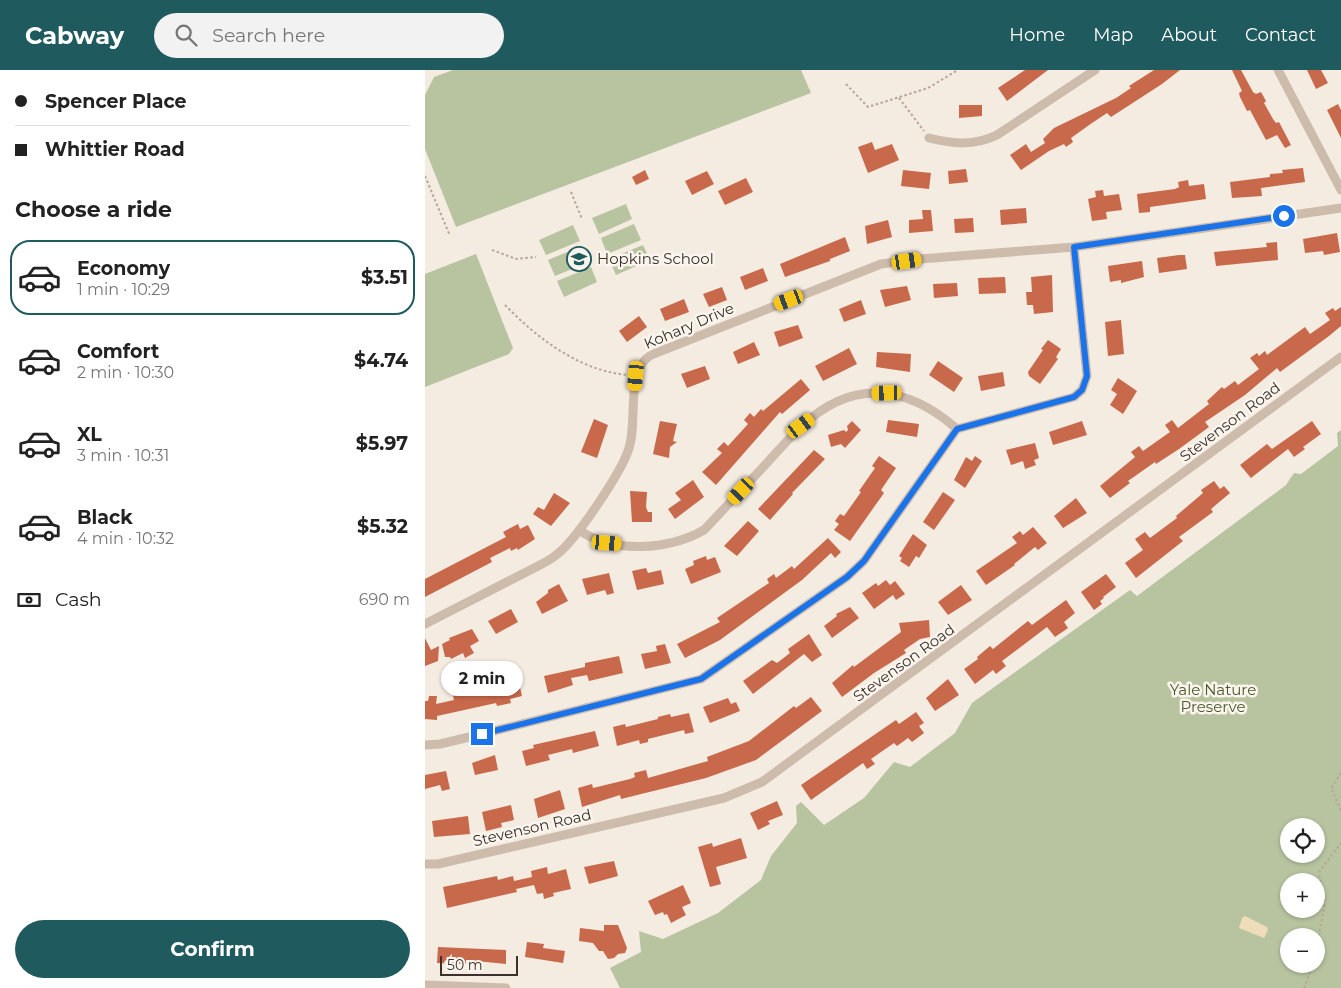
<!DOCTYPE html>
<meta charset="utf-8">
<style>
:root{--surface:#fff;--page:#f2f2f2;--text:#222;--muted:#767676;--line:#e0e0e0;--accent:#1f5a5e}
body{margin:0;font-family:Montserrat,sans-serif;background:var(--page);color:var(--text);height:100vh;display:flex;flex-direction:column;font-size:19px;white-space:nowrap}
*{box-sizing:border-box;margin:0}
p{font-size:16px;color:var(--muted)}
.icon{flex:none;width:28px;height:28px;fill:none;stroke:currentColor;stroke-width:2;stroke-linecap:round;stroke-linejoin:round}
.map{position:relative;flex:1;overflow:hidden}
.side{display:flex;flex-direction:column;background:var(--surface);width:425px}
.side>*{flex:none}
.banner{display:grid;align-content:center;height:110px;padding:0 15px;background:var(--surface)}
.buttons{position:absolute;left:855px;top:748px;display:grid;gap:10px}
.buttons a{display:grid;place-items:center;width:45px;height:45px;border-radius:50%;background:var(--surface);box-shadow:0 1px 4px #0004;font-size:25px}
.scale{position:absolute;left:15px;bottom:12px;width:78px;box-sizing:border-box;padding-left:5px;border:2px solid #3b302b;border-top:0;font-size:14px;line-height:18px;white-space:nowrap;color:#3b302b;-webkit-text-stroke:4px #fbf5ee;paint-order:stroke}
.end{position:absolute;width:22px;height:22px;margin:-11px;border:6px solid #1a73e8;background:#fff;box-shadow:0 0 0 2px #fff}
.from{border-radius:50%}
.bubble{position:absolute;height:35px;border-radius:18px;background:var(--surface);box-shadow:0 1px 4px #0004;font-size:16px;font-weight:700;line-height:35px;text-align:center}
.car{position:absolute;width:15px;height:30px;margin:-15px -8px;border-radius:6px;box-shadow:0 0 4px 1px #0007;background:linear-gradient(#f5c518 24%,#345 0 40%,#f5c518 0 76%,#345 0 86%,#f5c518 0)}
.banner b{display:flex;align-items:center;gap:18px;height:48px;font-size:19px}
.banner b+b{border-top:1px solid var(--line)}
.banner i{width:12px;height:12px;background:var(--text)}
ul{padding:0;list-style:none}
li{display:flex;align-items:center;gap:15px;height:75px;margin:0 10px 8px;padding:0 5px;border:2px solid transparent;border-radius:20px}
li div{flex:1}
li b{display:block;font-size:19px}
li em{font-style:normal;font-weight:700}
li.current{border-color:var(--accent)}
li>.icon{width:45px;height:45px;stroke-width:1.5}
h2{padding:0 15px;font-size:22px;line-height:60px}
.pay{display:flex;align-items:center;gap:12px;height:55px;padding:0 15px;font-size:19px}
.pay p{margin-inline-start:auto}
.cta{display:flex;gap:10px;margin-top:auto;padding:10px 15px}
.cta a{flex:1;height:58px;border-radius:30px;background:var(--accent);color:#fff;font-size:20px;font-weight:700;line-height:58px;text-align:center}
header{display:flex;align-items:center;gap:30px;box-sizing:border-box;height:70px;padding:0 25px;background:var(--accent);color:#fff}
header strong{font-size:24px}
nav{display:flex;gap:28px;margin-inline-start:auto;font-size:18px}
.search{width:350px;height:45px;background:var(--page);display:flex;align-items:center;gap:12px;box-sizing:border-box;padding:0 18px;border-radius:28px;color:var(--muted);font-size:19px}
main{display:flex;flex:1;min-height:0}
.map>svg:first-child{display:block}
</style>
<header>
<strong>Cabway</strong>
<div class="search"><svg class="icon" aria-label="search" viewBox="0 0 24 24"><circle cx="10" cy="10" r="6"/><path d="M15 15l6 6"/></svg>Search here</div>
<nav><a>Home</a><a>Map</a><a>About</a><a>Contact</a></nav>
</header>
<main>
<section class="side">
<div class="banner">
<b><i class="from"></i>Spencer Place</b>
<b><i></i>Whittier Road</b>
</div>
<h2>Choose a ride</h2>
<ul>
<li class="current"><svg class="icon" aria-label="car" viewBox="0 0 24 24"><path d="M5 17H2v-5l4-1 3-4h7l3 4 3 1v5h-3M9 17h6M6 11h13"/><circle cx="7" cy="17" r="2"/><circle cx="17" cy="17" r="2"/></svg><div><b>Economy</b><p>1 min · 10:29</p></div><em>$3.51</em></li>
<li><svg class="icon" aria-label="car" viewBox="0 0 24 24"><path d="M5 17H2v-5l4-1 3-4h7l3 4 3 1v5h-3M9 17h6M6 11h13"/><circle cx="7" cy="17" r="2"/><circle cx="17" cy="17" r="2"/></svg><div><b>Comfort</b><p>2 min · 10:30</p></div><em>$4.74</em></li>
<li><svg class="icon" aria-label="car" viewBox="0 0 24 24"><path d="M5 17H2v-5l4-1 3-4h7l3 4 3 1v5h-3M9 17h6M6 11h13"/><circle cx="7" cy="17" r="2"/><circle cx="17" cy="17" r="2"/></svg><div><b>XL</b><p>3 min · 10:31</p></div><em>$5.97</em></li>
<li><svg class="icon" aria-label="car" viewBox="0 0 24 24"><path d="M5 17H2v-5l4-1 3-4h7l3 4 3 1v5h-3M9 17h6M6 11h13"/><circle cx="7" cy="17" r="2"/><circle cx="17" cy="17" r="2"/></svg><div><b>Black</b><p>4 min · 10:32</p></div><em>$5.32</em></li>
</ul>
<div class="pay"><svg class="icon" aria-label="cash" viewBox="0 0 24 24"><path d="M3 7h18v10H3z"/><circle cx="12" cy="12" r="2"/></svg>Cash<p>690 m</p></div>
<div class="cta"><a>Confirm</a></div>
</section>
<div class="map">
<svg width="916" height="918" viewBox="0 0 916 918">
<rect width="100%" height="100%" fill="#f4ebe1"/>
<!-- green -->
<path fill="#b8c4a0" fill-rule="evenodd" d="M28,0H376L386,23L31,157L0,79V25L9,7Z
M201,134L207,149L174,164L167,148Z
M209,154L216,170L182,184L176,168Z
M148,155L155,171L121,185L114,170Z
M218,175L225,190L191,205L184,189Z
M157,176L164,192L130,206L123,190Z
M51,184L88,278L84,284L0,317V204Z
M166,197L172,212L139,227L132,211Z
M916,360V918H195L185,898L216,882L214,861L238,869L293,843L336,810L346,786L372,753L371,736L376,732L399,755L439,728L469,692L485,697L530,663L547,633L705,520L712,526L861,415L869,403L876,404L913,376L912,363ZM864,756H891V784H864ZM864,811H891V839H864ZM864,866H891V894H864Z"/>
<!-- sand -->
<path fill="#efdcb8" d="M820,846L842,857L843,860L839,868L814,858L817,848Z"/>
<!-- building -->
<path fill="#c8694b" d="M600,0H623L582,31L573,18Z
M729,0H755L737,14L686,47L682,43L667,53L646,68L648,72L641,77L639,74L624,81L596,100L585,85L601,74L606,82L620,73L618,69L629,58L691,28L706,18L704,16Z
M807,0H816L828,22L831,24L836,22L841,31L839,33L848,49L851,53L854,52L866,75L860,78L852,65L841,70L825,40L822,41L815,27L814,23L817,21Z
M882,0H896L903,13L891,19Z
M913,34L916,40V68L902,40Z
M534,35H557V46L534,48Z
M447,72L450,80L467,74L474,90L443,103L433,77Z
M878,98L880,112L836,118L837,126L807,128L805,112L845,107V104L858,103L857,100Z
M541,99L543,112L524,114L523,101Z
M220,100L224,109L211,115L207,107Z
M478,100L506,103L504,119L476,116Z
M282,101L289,114L267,125L260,111Z
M321,108L328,122L300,135L293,121Z
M763,110L764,116L779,114L781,129L725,137V142L714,143L712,124L750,119L754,117L753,112Z
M678,120L679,126L694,124L697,140L681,142L682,149L667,151L663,129L671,127L670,121Z
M601,138L602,153L576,155L575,140Z
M497,140H506L508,161L484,163V150L498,149Z
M548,148L549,162L530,163L529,149Z
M463,150L467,167L442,174L440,156Z
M912,163L915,182L899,185L898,181L880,183L878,169Z
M420,167L425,181L405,189V191L360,207L355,194Z
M852,172L853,190L791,196L789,182L842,177L841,173Z
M754,185H760L762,199L734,203L732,188Z
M717,191L719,207L696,213V210L685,212L683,196Z
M338,198L343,211L320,220L315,207Z
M627,205L628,242L609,244L608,235H602L601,222H607L606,207Z
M580,207L581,223L554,224L553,208Z
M532,213L533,226L509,228L508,214Z
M482,216L486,230L460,237L455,220Z
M297,217L302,230L284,237L278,224Z
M259,229L264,242L240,251L235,239Z
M436,230L441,244L419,252L414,239Z
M916,237V256L904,266L855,302L852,298L820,325L780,352L784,357L754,379L731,394L730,392L703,411L705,413L685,428L675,416L710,387L706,382L714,376L718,381L745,362L740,355L747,350L753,358L784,334L782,331L797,317L799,319L810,311L813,315L834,299L825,288L832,283L834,286L840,281L842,285L880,257L885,264L905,250L900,243L908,238L910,241Z
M214,246L222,257L202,272L194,261Z
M696,250L699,284L683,286L680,252Z
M373,255L378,268L354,277L349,262Z
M623,270L636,279L631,287L633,289L615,314L604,306L603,302L618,280L616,279Z
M329,272L335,285L313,294L308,282Z
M424,278L432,294L398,311L390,296Z
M452,282L486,284L485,302L451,297Z
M513,291L538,308L529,322L504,305Z
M280,296L285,309L262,318L256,304Z
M578,302L580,316L556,321L553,306Z
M693,308L712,321L698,344L685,335L692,324L686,320Z
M376,309L385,320L357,344L355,342L291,415L277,402L297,383L292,379L299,372L303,376L323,354L319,350L325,343L329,347L336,339L338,341Z
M169,349L183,355L172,388L156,382Z
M463,350L494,354L492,367L461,362Z
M235,351L252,354L248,371L252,372L245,377L244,388L228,384Z
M427,351L436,360L420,378L416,374L406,377L403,365L419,360L421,362L423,360L422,356Z
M657,351L662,365L628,375L624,362Z
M887,351L896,364L878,377L880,379L869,387L863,379L826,408L815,395L842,374L847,379Z
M610,373L614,388L609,390L611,395L600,399L598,391L586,395L581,380Z
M389,380L400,389L367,423L368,424L345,450L333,439Z
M454,386L471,398L456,420L459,423L425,471L409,460L414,454L410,451L415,444L419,446L436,422L434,421L450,398L447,396Z
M550,386L557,391L540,418L529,410L541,387L547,391Z
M268,410L279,427L250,449L243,439L256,430L250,423Z
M789,411L795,419L799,416L805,423L786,439L788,442L754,467L758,471L711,508L700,493L718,480L710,469L720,462L725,468L752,448L751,446L778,423L776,420Z
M205,421L222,422L221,437L223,442H227V452H207Z
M518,422L530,430L509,460L498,452Z
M129,423L145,433L126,456L108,444L113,437L119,440Z
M651,428L662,443L638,458L629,446Z
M323,451L334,461L312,486L299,476Z
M93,454L95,459L103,455L110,469L93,480L92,478L86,481L85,478L65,488L67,492L0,527V509L81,467L78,462Z
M608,457L622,473L613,480L610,477L589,494L590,495L561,515L551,501L592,473L587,467L595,461L598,465Z
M488,464L502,475L494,488L491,486L484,497L475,491L477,488L474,486Z
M403,468L416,482L410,488L406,483L377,510L295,570L260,588L252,574L295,552L292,548L344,513L342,509L349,504L351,508L367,496L369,499Z
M281,486L282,490L290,487L296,502L266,514L260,499L269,495L268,491Z
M221,498L223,503L236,500L239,514L212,520L207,501Z
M184,503L189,523L182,525L180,520L162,525L157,509Z
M681,504L691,517L678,527L679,528L675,531L677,534L669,540L656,522Z
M461,510L465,515L470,511L480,524L471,530L468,525L449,539L437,523L451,513L453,516Z
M134,514L143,531L117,544L111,532L123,523V520Z
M536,515L547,530L523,545L513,532Z
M641,530L650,543L639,552L643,558L630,567L622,557L577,591L581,596L571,604L568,600L550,614L539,599L553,589L552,587L565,576L568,579L603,551L607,555Z
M425,537L434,548L407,568L399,556L412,546L411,544Z
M86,539L93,552L71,564L63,551Z
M504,550L505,567L495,569L479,580L481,583L449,603L417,627L407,613L428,595L429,597L476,562L474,553Z
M47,559L54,571L45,576L49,583L40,588L38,583L26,589L25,587H20L17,574L25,570L24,568Z
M384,564L397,585L387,592L379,584L328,624L318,611L347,590L352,593L365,583L363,579Z
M0,568L6,580L14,576L13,591L0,596Z
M240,574L246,593L220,599L216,584L232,581L231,576Z
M194,586L198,603L164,611L162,605L146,608L148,615L123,623L119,606L160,597V593Z
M523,609L534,625L510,641L501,628Z
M87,610L88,614L94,613L97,626L85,629L86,633L72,636L71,633L12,646V650L0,649V631H3L4,626H12L11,634L29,630L28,626L80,616L79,612Z
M386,627L397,641L331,690L281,708L196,729L195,725L157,737L153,718L167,714L168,718L205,709L210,707L209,703L221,700L223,708L283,691L282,687L324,671L369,636L371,638Z
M303,628L306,634L311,632L315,641L285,653L278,637Z
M491,642L499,653L494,656L499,663L487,672L483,668L472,676L469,673L446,689L450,694L442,699L438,693L386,730L376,715L471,650L474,654Z
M264,643L269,662L260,664L259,660L223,669V672L215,674L214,670L192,676L188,657L200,654L201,657L233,649V647L245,644L246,647Z
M170,661L174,676L148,683L147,679L123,685L125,690L101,696L97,681L109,678L108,675Z
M70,685L73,700L50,705L47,693Z
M21,701L25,719L17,721L15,715L0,719V705Z
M135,720L140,739L113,748L109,729Z
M352,731L358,745L343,751L345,754L333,760L325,743Z
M86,735L89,750L76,753L77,757L61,761L57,742Z
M43,746L45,764L9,767L7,751Z
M316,768L322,788L291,797L296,814L285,817L273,777L287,773L288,777Z
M189,791L193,806L164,814L159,797Z
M122,797L123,804L141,799L146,819L128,823L129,826L119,829L118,823L112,824L109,815L91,819L92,822L22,838L18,817L72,806L73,810L88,806L89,811L107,807L106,801Z
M258,815L266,833L257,837L261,845L246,853L242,844L239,845L238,842L230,845L223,831Z
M179,855H193L202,878L200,883L193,884L189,888L183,889L178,881H174L168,873L154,871L155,858L179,861Z
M102,872L119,874L118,878L140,881L138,893L100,887Z
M13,877L81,880V894L41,890V894L12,893Z"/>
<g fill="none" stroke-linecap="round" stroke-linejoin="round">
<!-- path -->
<path stroke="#b9a596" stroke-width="2" stroke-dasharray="2.5 2.5" stroke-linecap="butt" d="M421,14L443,37L503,18L533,0
M474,28L499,61
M0,106L25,166
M146,122L157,149
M67,180L91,189L111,187
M80,235C113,269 155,301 203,305
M916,703L906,718L916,741
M891,881L900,833L894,802L916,773
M879,918L888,894"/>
<!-- street -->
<path stroke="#cdbbac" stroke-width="9" d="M853,0L916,120
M504,68C528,74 549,76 572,65L670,0
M154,460C188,484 244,480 279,460C300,438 321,415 342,393C353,381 364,368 376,357C427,308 482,315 532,359
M0,554L115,495C123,491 131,486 137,480C155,463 195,404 203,381C214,353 199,301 226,285L456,194L495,189L649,177L916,138
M0,675L15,674L57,664L276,609L422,507L439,491L532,359L649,327L657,320L662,306L649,177
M0,794H13L299,728L337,712L916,287
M0,915L81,918"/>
</g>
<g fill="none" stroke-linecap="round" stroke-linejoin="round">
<!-- route -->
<path stroke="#1a73e8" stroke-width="6" d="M57,664L276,609L422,507L439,491L532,359L649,327L657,320L662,306L649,177L859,146"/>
</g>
<!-- icons -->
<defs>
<symbol id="school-ring" viewBox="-11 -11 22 22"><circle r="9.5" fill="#fbf5ee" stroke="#1f5a5e" stroke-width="1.5"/><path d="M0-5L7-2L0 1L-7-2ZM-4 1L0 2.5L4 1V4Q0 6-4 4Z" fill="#1f5a5e"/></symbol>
</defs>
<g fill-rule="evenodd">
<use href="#school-ring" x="140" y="175" width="28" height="28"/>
</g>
<g text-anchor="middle" stroke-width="5" stroke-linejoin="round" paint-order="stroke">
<!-- poi labels -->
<g font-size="15" fill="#3b302b" stroke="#fbf5ee" text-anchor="start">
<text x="172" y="194">Hopkins School</text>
</g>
<!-- street labels -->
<g font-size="15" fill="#3b302b" stroke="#fbf5ee">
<text transform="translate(264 256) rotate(-23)" y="5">Kohary Drive</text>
<text transform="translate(805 352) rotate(-37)" y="5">Stevenson Road</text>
<text transform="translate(479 593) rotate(-36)" y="5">Stevenson Road</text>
<text transform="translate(107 758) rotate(-13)" y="5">Stevenson Road</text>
</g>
<!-- park labels -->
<g font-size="15" fill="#4a5a2e" stroke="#fbf5ee">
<text x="788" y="625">Yale Nature<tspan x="788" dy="17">Preserve</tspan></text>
</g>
</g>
</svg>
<div class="buttons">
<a><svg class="icon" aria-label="locate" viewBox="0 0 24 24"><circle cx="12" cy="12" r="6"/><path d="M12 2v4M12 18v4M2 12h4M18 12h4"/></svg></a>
<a>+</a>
<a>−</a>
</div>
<div class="scale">50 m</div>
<i class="end from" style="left:859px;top:146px"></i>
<i class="end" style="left:57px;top:664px"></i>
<div class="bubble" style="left:16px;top:591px;width:82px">2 min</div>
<i class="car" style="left:482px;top:191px;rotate:82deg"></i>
<i class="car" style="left:364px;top:230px;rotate:249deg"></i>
<i class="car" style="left:211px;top:306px;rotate:185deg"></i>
<i class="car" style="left:462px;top:323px;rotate:269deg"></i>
<i class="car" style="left:376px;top:356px;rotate:54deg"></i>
<i class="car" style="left:316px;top:421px;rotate:223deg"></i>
<i class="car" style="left:182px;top:473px;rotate:94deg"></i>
</div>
</main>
